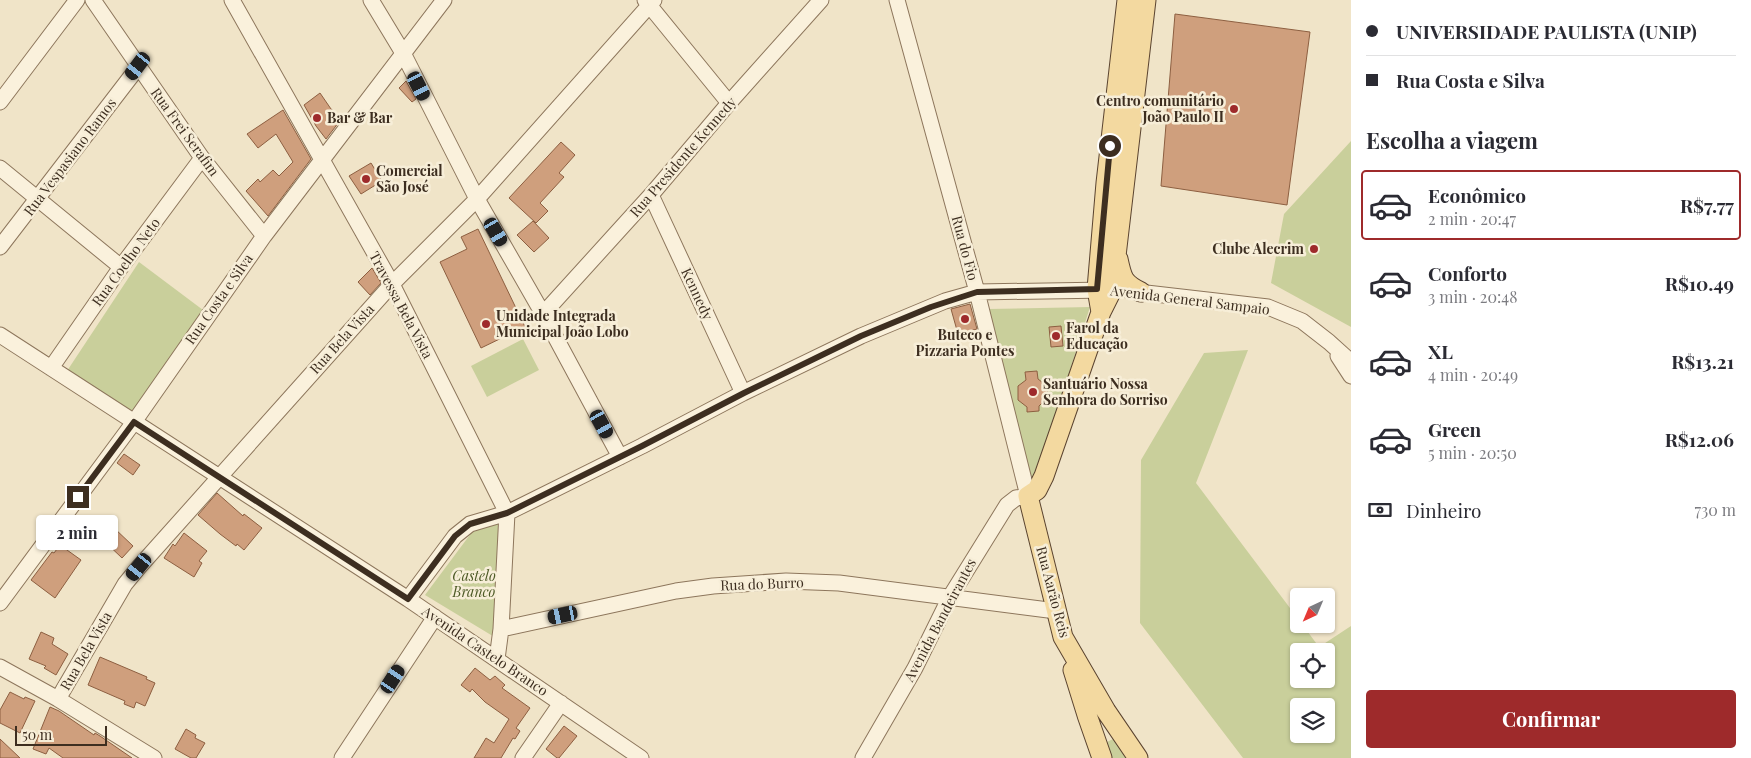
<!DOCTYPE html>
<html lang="pt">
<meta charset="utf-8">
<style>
:root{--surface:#fff;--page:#f7f7f7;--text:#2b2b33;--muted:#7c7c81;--line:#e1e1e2;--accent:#9e2a2b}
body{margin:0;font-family:"Playfair Display",serif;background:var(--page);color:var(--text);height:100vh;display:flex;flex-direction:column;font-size:19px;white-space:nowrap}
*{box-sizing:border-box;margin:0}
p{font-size:16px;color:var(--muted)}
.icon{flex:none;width:28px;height:28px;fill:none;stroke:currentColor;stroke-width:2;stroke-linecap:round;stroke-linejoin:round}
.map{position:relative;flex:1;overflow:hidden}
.panel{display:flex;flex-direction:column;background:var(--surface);width:400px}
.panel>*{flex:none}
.hud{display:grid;align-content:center;height:110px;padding:0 15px;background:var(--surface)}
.needle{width:32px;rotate:224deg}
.tools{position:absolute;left:1290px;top:588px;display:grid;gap:10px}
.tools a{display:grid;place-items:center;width:45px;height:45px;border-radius:5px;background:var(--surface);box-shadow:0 1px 4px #0004;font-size:25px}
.scale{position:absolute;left:15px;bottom:12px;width:92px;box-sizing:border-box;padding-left:5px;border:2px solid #3d2e20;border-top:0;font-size:14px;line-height:18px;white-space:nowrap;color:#3d2e20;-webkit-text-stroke:4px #f7eed8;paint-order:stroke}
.end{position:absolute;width:22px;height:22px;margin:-11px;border:6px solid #3d2e20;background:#fff;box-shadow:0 0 0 2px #fff}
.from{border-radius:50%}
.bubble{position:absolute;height:35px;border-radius:5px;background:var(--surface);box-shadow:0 1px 4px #0004;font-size:16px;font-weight:700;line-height:35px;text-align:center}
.car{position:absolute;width:15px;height:30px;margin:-15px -8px;border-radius:6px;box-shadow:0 0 4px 1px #0007;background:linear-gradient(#222 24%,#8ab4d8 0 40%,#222 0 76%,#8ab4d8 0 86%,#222 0)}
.hud b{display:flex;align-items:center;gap:18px;height:48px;font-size:19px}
.hud b+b{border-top:1px solid var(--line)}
.hud i{width:12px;height:12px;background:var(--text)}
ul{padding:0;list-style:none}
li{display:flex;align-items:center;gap:15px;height:70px;margin:0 10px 8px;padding:0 5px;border:2px solid transparent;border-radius:5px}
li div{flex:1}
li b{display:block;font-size:19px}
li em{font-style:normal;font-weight:700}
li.active{border-color:var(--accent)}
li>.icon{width:45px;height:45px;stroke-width:1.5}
h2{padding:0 15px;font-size:22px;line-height:60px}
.pay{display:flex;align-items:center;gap:12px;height:55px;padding:0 15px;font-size:19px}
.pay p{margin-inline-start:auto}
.button{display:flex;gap:10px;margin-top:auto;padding:10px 15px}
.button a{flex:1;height:58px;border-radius:5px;background:var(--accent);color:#fff;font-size:20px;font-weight:700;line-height:58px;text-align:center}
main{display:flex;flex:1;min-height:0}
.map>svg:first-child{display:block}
</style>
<main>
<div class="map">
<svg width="1351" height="758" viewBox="0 0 1351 758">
<rect width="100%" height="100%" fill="#f0e4c8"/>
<!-- green -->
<path fill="#c9cf9b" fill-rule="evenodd" d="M1351,141V327L1271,283L1284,214Z
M139,262L203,310L130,416L65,374Z
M1090,307L1033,487L988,309Z
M523,339L539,370L487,397L471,366Z
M1248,350L1196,483L1299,620V624H1302L1319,647L1351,626V758H1243L1140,623L1141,460L1204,353ZM1299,651H1326V679H1299ZM1299,706H1326V734H1299Z
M506,522L496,638L425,595L475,528Z
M1115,738L1130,758H1112L1107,742Z"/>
<!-- building -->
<path fill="#cf9f7d" stroke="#8d5f41" d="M1175,14L1310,32L1287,205L1161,186Z
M406,81L416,99L412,102L399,88Z
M320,93L331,109L342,118L326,139L316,126L304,105Z
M283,110L311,159L268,216L246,191L258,179L260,182L273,170L279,176L293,162L276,134L258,148L247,134Z
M561,142L575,155L559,173L564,177L540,203L548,211L536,223L509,198Z
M371,163L382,181L361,194L349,176Z
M533,221L549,238L534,252L517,235Z
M478,229L527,331L514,337L512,333L481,348L440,262L467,249L461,237Z
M372,268L381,283L370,295L358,282Z
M970,304L977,329L958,334L951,309Z
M1061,326L1063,346L1051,347L1049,327Z
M1037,371L1038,379L1047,386L1048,397L1039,406V411L1027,412V407L1018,400V386L1026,380L1025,372Z
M124,454L140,465L133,475L117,463Z
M217,493L243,516L244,514L262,528L244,550L237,544L236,546L220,534L198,515Z
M113,527L133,546L122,558L102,539Z
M184,533L207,551L199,561L202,563L194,577L164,558L173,544L175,546Z
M60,545L81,560L55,598L31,580L52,552L54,553Z
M41,632L54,638L52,644L68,654L56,675L44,668L46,666L29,659Z
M100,657L147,677L146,679L155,683L145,706L136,702L134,708L124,704L125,701L88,685Z
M475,668L490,680L495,676L505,685L502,688L530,708L516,728L520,731L515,739L513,738L501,758H474L486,738L494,743L509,719L485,702L472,689L470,692L461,685Z
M10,692L24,699L25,697L35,701L20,733L0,723V710Z
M50,707L59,711L94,735L95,733L100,736L132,758H63L49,748L46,754L33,749Z
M564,726L577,736L559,758H557L546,749Z
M186,729L196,735L195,738L205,743L196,758H191L175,749Z
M0,739L20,758H0Z"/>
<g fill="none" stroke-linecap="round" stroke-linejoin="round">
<defs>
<path id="minor" d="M93,0L202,158L264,236
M232,0L392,284L507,513L501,629
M371,0L403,53L477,199L543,314L620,457
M645,0L729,103
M0,102L77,0
M0,168L121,267
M651,195L743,393
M0,247L139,66
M1129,291L1268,307L1302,321L1329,342L1351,362
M543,314L651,195L729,103L821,0
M0,335L408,599L641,758
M1338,356L1351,376
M51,368L121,267L202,158
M408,599L455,536L470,524L507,513L642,446L743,393L861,336L945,301L977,292L1107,290
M0,603L134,422L264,236L444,0
M497,659L501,629L676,591L713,586L786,581L839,583L1056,611
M0,667L58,699L154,758
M58,699L125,584L139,567L392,284L477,199L654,0
M342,758L435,617
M523,758L561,703
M863,758L915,668L950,597L1007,505L1016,498L1028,496L977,292L897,0"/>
<path id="major" d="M1118,259C1122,278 1123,283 1141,292
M1101,312L1097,289L1106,183L1127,0
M1073,670L1087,715L1102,758
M1138,758L1106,711L1063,637L1028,496L1037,490L1044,476L1101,312L1112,290L1146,0"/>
</defs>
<!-- minor casing -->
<use href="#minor" stroke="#8d765c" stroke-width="17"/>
<!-- major casing -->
<use href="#major" stroke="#5b4430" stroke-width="21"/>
<!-- minor -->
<use href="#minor" stroke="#faf1dc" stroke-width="15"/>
<!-- major -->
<use href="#major" stroke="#f3d9a0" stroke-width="19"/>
</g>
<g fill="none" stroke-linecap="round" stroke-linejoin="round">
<!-- route -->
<path stroke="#3d2e20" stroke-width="6" d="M78,497L134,422L408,599L455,536L470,524L507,513L642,446L744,393L861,336L931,307L977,292L1097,289L1110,146"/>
</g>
<!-- markers -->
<g fill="#9e2a2b" stroke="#f7eed8" stroke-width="2">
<circle cx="1234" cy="109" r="5"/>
<circle cx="317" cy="118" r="5"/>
<circle cx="366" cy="179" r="5"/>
<circle cx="1314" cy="249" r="5"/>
<circle cx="965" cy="319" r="5"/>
<circle cx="486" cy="324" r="5"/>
<circle cx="1056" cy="336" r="5"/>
<circle cx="1033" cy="392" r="5"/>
</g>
<g text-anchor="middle" stroke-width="5" stroke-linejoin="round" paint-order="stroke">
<!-- poi labels -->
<g font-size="14" font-weight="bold" fill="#3d2e20" stroke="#f7eed8" text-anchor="start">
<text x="1224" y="106" text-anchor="end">Centro comunitário<tspan x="1224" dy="16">João Paulo II</tspan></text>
<text x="327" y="123">Bar &amp; Bar</text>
<text x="376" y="176">Comercial<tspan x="376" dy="16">São José</tspan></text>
<text x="1304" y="254" text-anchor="end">Clube Alecrim</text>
<text x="496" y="321">Unidade Integrada<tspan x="496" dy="16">Municipal João Lobo</tspan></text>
<text x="1066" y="333">Farol da<tspan x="1066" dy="16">Educação</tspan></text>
<text x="965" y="340" text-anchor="middle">Buteco e<tspan x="965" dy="16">Pizzaria Pontes</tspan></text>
<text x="1043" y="389">Santuário Nossa<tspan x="1043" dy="16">Senhora do Sorriso</tspan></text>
</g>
<!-- street labels -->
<g font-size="14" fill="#3d2e20" stroke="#f7eed8">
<text transform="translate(185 132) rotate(54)" y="5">Rua Frei Serafim</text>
<text transform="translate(70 157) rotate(-53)" y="5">Rua Vespasiano Ramos</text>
<text transform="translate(683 157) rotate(-49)" y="5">Rua Presidente Kennedy</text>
<text transform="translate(965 248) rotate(75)" y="5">Rua do Fio</text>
<text transform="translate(126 262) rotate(-54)" y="5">Rua Coelho Neto</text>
<text transform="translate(697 294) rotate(65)" y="5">Kennedy</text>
<text transform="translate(219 299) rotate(-55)" y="5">Rua Costa e Silva</text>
<text transform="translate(1190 300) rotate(7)" y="5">Avenida General Sampaio</text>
<text transform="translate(401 305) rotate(62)" y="5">Travessa Bela Vista</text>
<text transform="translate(342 339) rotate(-48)" y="5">Rua Bela Vista</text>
<text transform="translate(762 584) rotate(-2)" y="5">Rua do Burro</text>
<text transform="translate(1053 592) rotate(75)" y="5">Rua Aarão Reis</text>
<text transform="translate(940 620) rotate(-62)" y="5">Avenida Bandeirantes</text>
<text transform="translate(86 651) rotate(-60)" y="5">Rua Bela Vista</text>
<text transform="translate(485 651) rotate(34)" y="5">Avenida Castelo Branco</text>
</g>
<!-- park labels -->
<g font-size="14" font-style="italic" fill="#4d5a26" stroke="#f7eed8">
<text x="474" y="581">Castelo<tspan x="474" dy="16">Branco</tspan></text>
</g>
</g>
</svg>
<div class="tools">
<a><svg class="needle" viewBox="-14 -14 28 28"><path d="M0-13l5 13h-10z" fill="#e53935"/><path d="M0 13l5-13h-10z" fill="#7c7c81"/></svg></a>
<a><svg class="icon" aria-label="locate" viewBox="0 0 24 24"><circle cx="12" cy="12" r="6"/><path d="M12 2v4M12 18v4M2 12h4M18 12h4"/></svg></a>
<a><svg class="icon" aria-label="layers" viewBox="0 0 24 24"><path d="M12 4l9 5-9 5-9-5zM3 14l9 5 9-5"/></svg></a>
</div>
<div class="scale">50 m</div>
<i class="end from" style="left:1110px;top:146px"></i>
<i class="end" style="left:78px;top:497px"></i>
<div class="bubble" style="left:36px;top:515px;width:82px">2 min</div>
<i class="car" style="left:138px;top:66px;rotate:217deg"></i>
<i class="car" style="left:419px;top:86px;rotate:153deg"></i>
<i class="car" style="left:496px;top:232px;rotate:150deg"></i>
<i class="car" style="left:602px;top:424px;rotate:151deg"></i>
<i class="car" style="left:139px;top:567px;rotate:219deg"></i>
<i class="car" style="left:563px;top:615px;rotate:258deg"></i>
<i class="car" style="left:393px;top:679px;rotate:33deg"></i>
</div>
<section class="panel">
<div class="hud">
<b><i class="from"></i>UNIVERSIDADE PAULISTA (UNIP)</b>
<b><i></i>Rua Costa e Silva</b>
</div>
<h2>Escolha a viagem</h2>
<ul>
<li class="active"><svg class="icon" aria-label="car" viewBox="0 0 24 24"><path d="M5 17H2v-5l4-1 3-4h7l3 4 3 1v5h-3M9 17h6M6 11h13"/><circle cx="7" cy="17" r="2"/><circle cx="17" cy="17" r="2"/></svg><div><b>Econômico</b><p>2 min · 20:47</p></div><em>R$7.77</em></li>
<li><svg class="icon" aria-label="car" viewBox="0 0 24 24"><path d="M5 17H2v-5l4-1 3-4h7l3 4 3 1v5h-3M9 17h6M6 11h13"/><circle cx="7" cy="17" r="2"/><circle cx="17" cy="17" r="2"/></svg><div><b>Conforto</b><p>3 min · 20:48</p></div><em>R$10.49</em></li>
<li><svg class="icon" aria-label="car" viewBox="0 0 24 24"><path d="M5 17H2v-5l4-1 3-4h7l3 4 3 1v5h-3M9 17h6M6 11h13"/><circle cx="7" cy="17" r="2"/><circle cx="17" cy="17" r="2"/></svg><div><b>XL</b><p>4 min · 20:49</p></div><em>R$13.21</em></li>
<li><svg class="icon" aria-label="car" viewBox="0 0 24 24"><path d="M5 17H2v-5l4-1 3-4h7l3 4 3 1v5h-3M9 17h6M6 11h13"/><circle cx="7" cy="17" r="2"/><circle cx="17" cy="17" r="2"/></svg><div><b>Green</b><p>5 min · 20:50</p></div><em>R$12.06</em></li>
</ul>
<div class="pay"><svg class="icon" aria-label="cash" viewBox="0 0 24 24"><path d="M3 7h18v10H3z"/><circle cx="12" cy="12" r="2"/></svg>Dinheiro<p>730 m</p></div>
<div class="button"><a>Confirmar</a></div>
</section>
</main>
